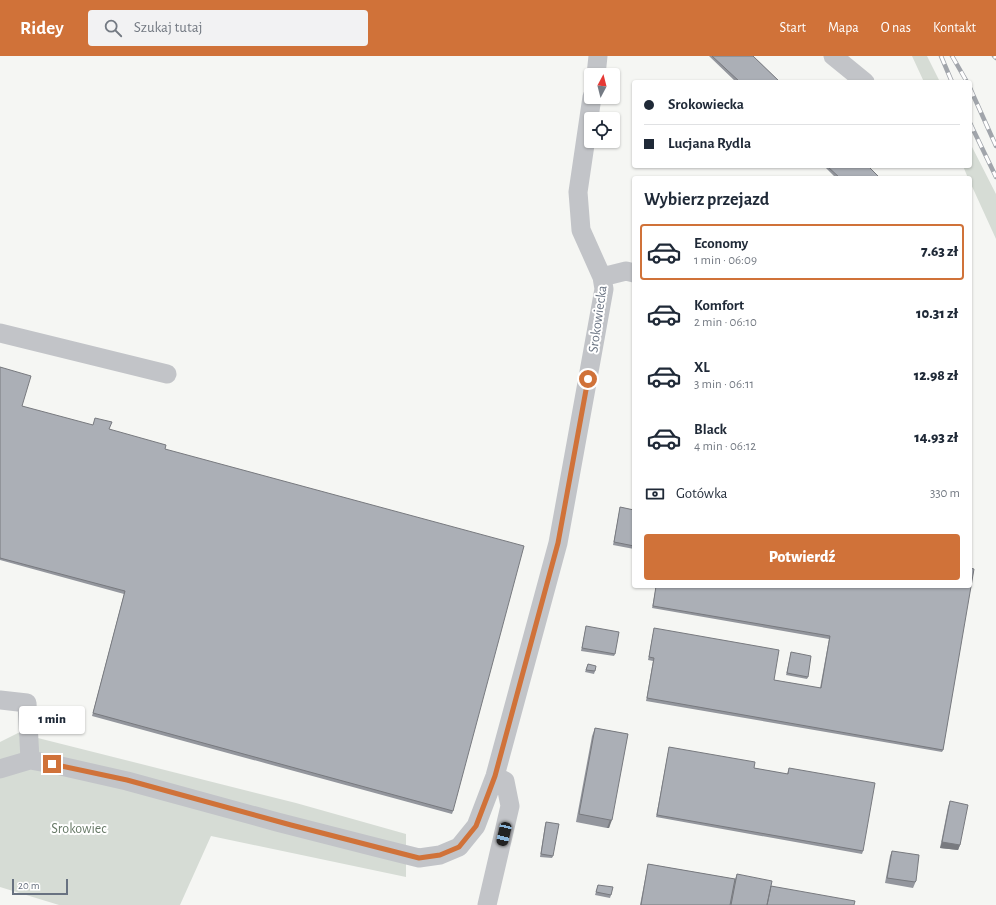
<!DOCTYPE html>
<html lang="pl">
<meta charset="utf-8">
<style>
:root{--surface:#fff;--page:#f2f2f3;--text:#1f2937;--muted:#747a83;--line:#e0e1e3;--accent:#d07239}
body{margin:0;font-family:"Alegreya Sans",sans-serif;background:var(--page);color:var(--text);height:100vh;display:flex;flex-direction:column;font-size:15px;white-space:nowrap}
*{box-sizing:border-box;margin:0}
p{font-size:13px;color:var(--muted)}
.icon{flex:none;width:22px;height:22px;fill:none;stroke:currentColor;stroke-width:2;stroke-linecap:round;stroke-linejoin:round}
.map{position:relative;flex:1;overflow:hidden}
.details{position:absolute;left:632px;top:120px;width:340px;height:412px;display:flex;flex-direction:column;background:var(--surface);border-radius:4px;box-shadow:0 1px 3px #0004}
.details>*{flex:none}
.top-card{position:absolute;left:632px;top:24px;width:340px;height:88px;border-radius:4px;box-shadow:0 1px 3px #0004;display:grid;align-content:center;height:88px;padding:0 12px;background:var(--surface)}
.needle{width:26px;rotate:7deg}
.fabs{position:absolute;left:584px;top:12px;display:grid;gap:8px}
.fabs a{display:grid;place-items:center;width:36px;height:36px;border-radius:4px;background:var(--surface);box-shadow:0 1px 3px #0004;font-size:20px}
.scale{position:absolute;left:12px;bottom:10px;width:56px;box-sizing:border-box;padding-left:4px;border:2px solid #687281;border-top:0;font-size:11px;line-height:14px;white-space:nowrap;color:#687281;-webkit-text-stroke:3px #fff;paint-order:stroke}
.end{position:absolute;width:18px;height:18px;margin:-9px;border:5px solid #d07239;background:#fff;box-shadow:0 0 0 2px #fff}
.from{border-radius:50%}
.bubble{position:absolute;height:28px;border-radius:4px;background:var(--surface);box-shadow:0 1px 3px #0004;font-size:13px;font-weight:800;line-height:28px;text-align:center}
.car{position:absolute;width:12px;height:24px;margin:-12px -6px;border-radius:5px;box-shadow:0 0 3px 1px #0007;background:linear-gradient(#222 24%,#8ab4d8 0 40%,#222 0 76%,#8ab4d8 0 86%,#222 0)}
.top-card b{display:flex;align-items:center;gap:14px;height:38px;font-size:15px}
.top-card b+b{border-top:1px solid var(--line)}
.top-card i{width:10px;height:10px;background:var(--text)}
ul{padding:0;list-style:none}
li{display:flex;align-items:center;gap:12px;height:56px;margin:0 8px 6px;padding:0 4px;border:2px solid transparent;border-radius:4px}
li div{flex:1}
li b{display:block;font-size:15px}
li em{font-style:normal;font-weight:800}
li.on{border-color:var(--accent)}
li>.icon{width:36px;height:36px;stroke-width:1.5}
h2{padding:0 12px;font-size:18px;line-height:48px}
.pay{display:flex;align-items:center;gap:10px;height:44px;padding:0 12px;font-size:15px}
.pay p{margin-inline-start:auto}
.primary-button{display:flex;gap:8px;margin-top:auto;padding:8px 12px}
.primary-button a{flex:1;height:46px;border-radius:4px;background:var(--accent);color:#fff;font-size:16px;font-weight:800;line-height:46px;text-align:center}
header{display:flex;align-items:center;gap:24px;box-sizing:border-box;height:56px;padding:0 20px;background:var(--accent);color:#fff}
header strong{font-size:19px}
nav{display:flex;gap:22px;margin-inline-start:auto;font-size:14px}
.search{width:280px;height:36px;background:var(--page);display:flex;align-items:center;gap:10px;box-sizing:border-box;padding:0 14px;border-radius:4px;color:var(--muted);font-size:15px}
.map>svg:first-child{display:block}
</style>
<header>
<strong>Ridey</strong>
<div class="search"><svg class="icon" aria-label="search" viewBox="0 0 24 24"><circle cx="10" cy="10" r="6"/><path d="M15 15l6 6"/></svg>Szukaj tutaj</div>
<nav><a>Start</a><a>Mapa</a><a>O nas</a><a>Kontakt</a></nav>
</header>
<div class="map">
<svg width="996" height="849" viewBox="0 0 996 849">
<rect width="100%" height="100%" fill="#f5f6f3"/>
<!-- green -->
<path fill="#d6dcd5" d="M912,0H927L940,26H924Z
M970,87L996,138V183L970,126V122H968L963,110H970Z
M18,677L296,747L406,778V821L211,780L180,849H59L0,831V686Z"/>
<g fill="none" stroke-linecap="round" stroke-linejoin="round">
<!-- minor -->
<path stroke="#c2c4c8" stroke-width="19" d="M833,0L865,26
M596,19L598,0
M602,221L626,215L634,217
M0,277L167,318
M0,644L27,647L30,704
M0,713L30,704L52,708L127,725L277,766L375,791L419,802L440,799L459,791L476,770L495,720L558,487L604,233L602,221L581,174L578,136L592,41
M487,849L510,750L505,725L495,720"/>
<defs>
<path id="rail" d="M941,0L952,26
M952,0L967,26
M994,0L996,2
M970,32L996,90
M970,67L996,121"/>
</defs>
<!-- rail casing -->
<use href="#rail" stroke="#a1a5ab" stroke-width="4.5"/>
<!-- rail -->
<use href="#rail" stroke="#fff" stroke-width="3" stroke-dasharray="9" stroke-linecap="butt"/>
</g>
<!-- wall -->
<path fill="#93969d" d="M709,0H753L780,26H736Z
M824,110H868L880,122H836Z
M0,311L22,350L165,393L453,755L452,758L92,660L124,538L0,504Z
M620,451L634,454V493L613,489Z
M656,530H970L943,694L942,696L646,645L653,605L648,604L654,572L774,624L820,632L829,583L652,552Z
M586,570L615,598L614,600L581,595Z
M791,596L808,621L807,623L786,619Z
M588,608L595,615L594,618L585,616Z
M595,672L628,678L609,772H607L576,766L592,680Z
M669,691L754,712L787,718L789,712L863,795L862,798L656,761Z
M950,745L960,789L958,794L940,792L948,751Z
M546,766L553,800L552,802L540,801L545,769Z
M892,795L916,825L913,832L885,827L890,800Z
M648,808L735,823L737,818L771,830L854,849H640Z
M598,829L611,839L610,842L595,839Z"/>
<!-- shaded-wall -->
<path fill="#787a7f" d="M610,764H612L609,772H607Z
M942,786L960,789L958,794L940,792Z"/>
<!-- building -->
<path fill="#abafb6" stroke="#787a7f" d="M712,0H753L780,26H740Z
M827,110H868L880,122H840Z
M0,311L31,320L22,350L93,369L95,362L112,366L109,373L166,389L165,393L524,490L453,755L93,657L125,535L0,502Z
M620,451L634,454V490L614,486Z
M970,512L974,513L943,694L647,642L654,602L649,601L654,572L779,594L774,624L821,632L830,580L653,550L656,530H970Z
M586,570L619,576L615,598L582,592Z
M791,596L811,600L808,621L787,617Z
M588,608L596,610L595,615L586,614Z
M595,672L628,678L612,764H610L579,758Z
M669,691L755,706L754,712L788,718L789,712L875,727L863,795L657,759Z
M950,745L968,749L960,789L942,786Z
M546,766L559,768L553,800L541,798Z
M892,795L919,799L916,825L915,826L887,822Z
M648,808L735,823L730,849H641Z
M737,818L772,825L767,849H731Z
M598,829L613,831L611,839L596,836Z
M771,830L855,845L854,849H767Z"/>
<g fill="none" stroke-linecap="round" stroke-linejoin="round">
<!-- route -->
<path stroke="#d07239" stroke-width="5" d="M52,708L127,724L291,769L419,802L440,799L459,791L476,770L489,736L495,720L558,487L588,323"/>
</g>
<g text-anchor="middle" stroke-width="4" stroke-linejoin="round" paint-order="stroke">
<!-- street labels -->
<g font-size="14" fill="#687281" stroke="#fff">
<text transform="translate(597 263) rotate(-82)" y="5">Srokowiecka</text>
</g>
<!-- park labels -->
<g font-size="14" fill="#677966" stroke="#fff">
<text x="79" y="777">Srokowiec</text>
</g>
</g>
</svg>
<div class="fabs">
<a><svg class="needle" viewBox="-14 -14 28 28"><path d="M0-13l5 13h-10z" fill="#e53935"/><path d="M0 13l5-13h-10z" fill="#747a83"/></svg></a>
<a><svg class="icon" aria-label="locate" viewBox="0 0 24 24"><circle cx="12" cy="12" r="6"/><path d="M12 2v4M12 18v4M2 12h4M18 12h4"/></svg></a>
</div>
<div class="scale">20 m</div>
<i class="end from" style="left:588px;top:323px"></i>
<i class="end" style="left:52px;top:708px"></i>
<div class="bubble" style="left:19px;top:650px;width:66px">1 min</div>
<i class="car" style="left:504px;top:778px;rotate:193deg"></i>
<div class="top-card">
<b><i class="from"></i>Srokowiecka</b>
<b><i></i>Lucjana Rydla</b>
</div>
<section class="details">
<h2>Wybierz przejazd</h2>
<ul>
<li class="on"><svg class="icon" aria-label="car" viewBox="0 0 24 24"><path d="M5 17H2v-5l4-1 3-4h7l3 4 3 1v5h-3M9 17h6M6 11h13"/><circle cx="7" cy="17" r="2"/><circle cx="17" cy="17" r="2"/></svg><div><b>Economy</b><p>1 min · 06:09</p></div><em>7.63 zł</em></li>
<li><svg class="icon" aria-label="car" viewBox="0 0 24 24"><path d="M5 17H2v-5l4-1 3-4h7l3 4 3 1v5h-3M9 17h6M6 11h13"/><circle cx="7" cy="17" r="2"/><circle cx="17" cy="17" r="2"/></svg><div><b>Komfort</b><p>2 min · 06:10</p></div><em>10.31 zł</em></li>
<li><svg class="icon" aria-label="car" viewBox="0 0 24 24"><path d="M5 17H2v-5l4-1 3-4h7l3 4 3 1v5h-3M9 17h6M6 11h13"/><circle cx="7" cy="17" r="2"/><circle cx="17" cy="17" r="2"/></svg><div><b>XL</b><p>3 min · 06:11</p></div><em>12.98 zł</em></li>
<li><svg class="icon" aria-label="car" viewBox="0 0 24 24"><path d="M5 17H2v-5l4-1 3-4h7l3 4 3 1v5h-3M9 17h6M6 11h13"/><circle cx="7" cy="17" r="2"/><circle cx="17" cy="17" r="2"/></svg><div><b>Black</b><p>4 min · 06:12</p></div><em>14.93 zł</em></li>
</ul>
<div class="pay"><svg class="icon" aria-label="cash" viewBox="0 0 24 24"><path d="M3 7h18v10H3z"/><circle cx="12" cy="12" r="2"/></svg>Gotówka<p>330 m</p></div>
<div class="primary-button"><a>Potwierdź</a></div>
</section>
</div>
